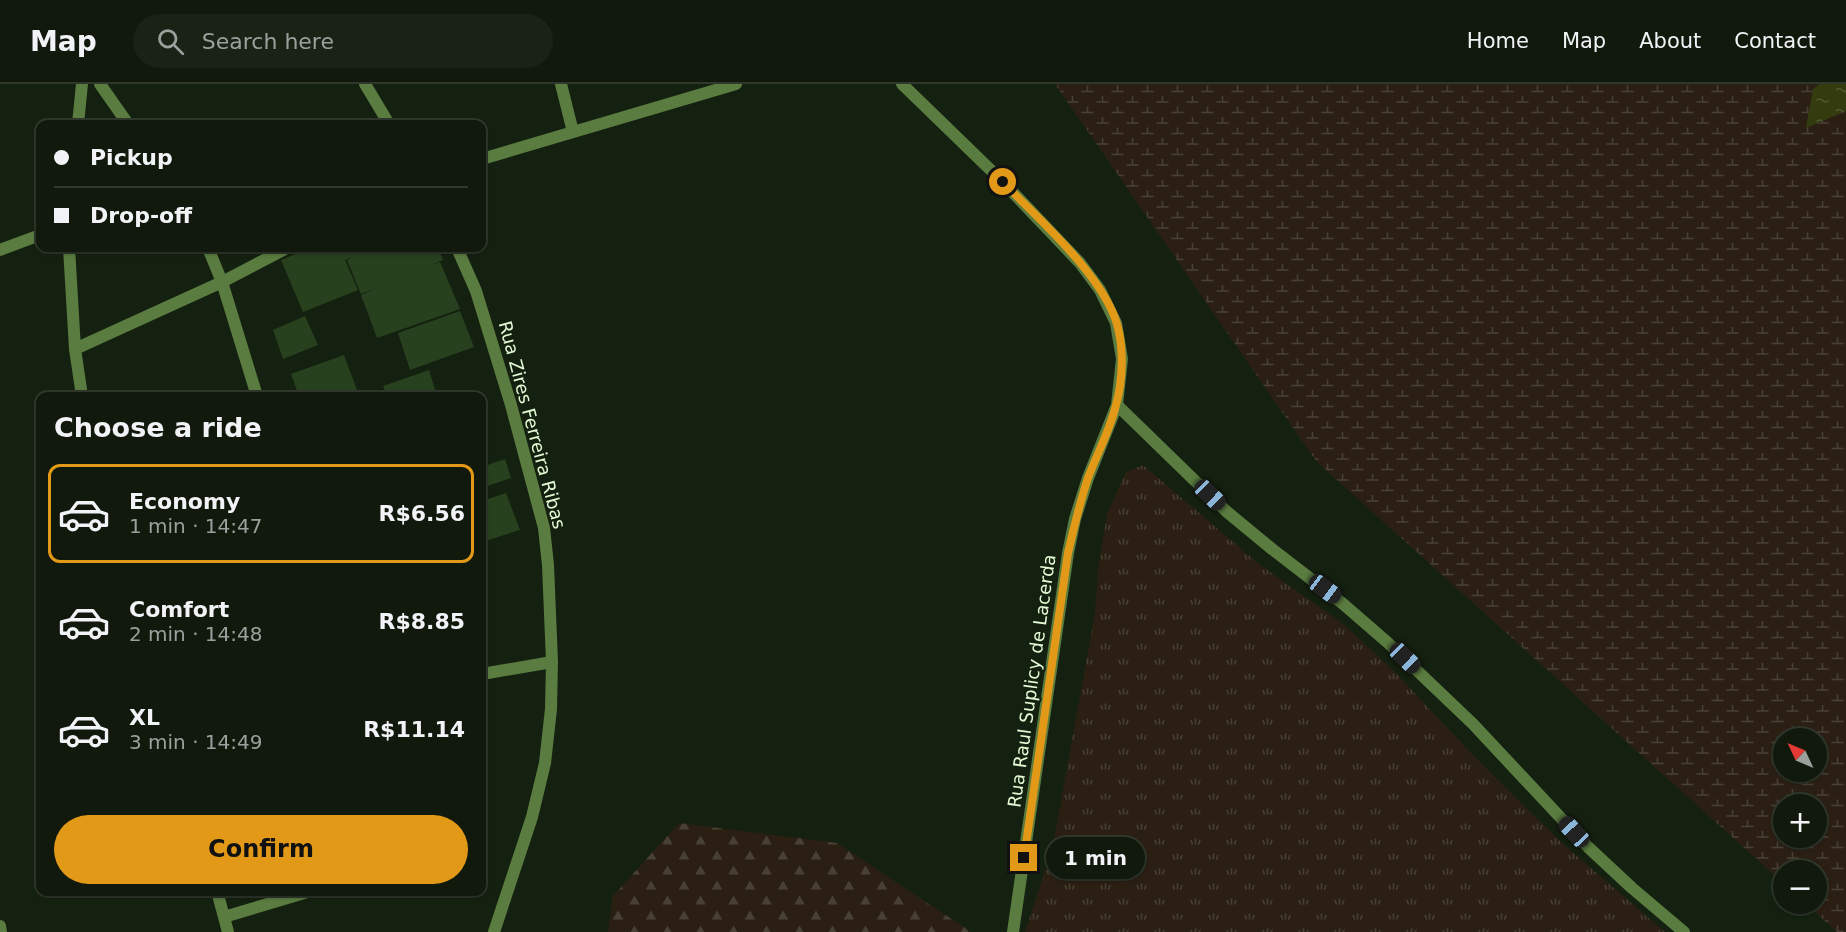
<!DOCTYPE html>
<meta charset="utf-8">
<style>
:root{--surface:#10190c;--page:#192215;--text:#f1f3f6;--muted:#9ca09d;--line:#30382d;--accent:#e39918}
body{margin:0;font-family:"DejaVu Sans",sans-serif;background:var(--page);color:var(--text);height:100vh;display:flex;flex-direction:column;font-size:22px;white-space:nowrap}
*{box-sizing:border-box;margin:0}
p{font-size:20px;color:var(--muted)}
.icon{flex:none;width:33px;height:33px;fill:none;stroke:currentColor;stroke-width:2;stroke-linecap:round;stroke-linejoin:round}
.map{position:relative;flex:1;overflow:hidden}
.details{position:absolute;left:36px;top:308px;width:450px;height:504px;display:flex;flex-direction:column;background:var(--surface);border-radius:12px;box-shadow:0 2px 4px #0004,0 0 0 2px var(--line)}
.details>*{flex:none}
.guide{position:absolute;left:36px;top:36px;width:450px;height:132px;border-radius:12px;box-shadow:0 2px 4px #0004,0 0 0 2px var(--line);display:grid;align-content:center;height:132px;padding:0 18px;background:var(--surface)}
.needle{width:39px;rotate:314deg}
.tools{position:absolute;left:1773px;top:644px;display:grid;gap:12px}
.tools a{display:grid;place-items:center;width:54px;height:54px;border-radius:50%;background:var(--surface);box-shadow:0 2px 4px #0004,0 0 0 2px var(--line);font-size:30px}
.end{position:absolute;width:27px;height:27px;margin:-14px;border:8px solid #e39918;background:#111;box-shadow:0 0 0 3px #111}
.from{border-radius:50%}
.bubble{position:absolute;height:42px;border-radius:21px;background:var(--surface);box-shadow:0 2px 4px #0004,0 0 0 2px var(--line);font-size:20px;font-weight:700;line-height:42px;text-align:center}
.car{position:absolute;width:18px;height:36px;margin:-18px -9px;border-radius:8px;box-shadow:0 0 4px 2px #0007;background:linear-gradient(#222 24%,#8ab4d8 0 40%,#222 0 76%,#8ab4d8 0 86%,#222 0)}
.guide b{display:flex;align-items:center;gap:21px;height:57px;font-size:22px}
.guide b+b{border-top:2px solid var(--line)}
.guide i{width:15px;height:15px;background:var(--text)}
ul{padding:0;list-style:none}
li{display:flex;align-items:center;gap:18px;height:99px;margin:0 12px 9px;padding:0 6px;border:3px solid transparent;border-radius:12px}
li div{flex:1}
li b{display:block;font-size:22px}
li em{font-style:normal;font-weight:700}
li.on{border-color:var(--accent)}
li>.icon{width:54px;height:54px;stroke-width:1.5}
h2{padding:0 18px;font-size:27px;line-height:72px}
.button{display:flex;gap:12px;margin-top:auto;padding:12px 18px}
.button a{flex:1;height:69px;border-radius:36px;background:var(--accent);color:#111;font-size:24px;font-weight:700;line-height:69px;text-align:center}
header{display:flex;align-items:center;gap:36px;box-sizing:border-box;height:84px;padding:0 30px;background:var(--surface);border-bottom:2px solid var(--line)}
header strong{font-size:28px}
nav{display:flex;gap:33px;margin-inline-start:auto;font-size:21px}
.search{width:420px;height:54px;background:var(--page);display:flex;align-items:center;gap:15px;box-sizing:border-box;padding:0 21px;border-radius:33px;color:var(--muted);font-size:22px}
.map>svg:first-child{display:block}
</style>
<header>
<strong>Map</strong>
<div class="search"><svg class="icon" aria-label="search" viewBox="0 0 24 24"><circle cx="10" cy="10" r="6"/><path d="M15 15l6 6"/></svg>Search here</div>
<nav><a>Home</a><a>Map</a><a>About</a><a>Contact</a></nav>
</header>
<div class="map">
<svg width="1846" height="848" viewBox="0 0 1846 848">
<defs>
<pattern id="grass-tufts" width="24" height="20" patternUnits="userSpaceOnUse" patternTransform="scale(1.5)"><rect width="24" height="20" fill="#2b1f14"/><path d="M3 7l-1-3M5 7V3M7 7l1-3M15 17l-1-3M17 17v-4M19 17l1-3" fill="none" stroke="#494035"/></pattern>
<pattern id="forest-firs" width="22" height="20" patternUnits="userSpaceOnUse" patternTransform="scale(1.5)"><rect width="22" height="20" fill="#2b1f14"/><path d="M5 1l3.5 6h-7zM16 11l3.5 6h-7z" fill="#494035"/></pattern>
<pattern id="wetland-marsh" width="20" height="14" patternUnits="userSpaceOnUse" patternTransform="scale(1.5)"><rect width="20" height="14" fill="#2b1f14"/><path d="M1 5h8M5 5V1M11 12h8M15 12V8" fill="none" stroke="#494035"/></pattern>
<pattern id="water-ripples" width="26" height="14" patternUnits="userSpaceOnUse" patternTransform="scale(1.5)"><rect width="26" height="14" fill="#343c0f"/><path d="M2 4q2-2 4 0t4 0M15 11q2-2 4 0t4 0" fill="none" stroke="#515931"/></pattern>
</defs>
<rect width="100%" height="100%" fill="#152110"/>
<!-- grass -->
<path fill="url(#grass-tufts)" d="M1143,381L1260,481L1342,539L1393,586L1472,670L1563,760L1665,848H1025L1053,762L1095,529L1098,486L1107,430L1126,388Z"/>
<!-- forest -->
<path fill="url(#forest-firs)" d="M679,739L837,759L971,848H608L613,812Z"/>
<!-- wetland -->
<path fill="url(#wetland-marsh)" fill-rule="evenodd" d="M1055,0H1846V848H1837L1805,819H1816V786H1784L1783,799L1316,377ZM1784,654H1816V687H1784ZM1784,720H1816V753H1784Z"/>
<!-- water -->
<path fill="url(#water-ripples)" d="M1820,0H1846V27L1806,44L1813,5Z"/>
<!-- building -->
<path fill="#27401e" d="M310,164H376L365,169L378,164H438L443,176L429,182L440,178L460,225L377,254L361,211L377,204L361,210L347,176L354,172L345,176L358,206L303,228L281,176Z
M460,227L474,263L410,286L398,249Z
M305,232L318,261L283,275L273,246Z
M344,271L357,306L341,312H299L291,290Z
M429,286L437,312H387L383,302Z
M505,375L511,394L482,404V383Z
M506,409L520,446L482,458V417Z"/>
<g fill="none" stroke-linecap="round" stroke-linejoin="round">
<!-- minor -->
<path stroke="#5a7c40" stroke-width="12" d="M100,0L128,40
M365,0L389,40
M561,0L573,48
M902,0L1003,98L1080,179L1100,206L1116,239L1122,275L1117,321L1088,394L1075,435L1068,469L1013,848
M78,40L82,0
M482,75L736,0
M69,164L75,265L82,312
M208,164L222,198L257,312
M457,164L476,207L511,321L544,444L548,481L552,578L551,625L545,679L532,733L494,848
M0,166L40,151
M75,265L222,198L287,164
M1117,321L1226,427L1272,465L1342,519L1387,558L1473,640L1588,763L1632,804L1684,848
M482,590L552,578
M217,807L228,848
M224,833L311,807
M0,842L1,848"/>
</g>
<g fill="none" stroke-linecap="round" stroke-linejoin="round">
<!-- route -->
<path stroke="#e39918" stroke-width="8" d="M1003,98C1038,135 1102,190 1117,240C1124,264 1123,296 1116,321C1110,346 1097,370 1088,394C1080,418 1074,443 1068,469L1024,774"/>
</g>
<g text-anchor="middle" stroke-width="4.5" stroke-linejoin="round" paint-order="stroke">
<!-- street labels -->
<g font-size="18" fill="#e2fbd5" stroke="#152110">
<text transform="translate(532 341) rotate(75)" y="6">Rua Zires Ferreira Ribas</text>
<text transform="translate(1032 597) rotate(-82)" y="6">Rua Raul Suplicy de Lacerda</text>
</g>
</g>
</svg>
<div class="tools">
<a><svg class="needle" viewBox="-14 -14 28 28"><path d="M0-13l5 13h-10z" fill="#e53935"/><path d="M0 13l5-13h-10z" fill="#9ca09d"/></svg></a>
<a>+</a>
<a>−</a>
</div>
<i class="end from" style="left:1003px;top:98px"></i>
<i class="end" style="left:1024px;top:774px"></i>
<div class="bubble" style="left:1046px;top:753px;width:99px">1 min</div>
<i class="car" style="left:1210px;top:411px;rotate:134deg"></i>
<i class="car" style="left:1325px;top:505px;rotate:127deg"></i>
<i class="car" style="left:1405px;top:574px;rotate:134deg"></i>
<i class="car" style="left:1574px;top:748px;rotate:317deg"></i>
<div class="guide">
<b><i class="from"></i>Pickup</b>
<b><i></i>Drop-off</b>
</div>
<section class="details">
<h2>Choose a ride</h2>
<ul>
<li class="on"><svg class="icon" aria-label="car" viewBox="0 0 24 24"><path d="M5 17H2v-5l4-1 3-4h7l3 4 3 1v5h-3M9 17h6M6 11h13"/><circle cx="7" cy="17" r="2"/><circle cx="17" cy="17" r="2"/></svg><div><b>Economy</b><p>1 min · 14:47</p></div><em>R$6.56</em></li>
<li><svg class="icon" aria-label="car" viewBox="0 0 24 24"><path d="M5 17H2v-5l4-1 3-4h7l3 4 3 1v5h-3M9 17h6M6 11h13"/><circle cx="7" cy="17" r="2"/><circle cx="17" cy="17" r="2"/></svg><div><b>Comfort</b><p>2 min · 14:48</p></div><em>R$8.85</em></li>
<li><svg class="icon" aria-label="car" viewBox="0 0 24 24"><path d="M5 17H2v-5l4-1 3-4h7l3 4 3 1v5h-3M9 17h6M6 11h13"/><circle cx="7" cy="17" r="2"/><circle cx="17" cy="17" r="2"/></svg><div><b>XL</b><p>3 min · 14:49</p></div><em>R$11.14</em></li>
</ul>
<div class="button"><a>Confirm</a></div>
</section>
</div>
